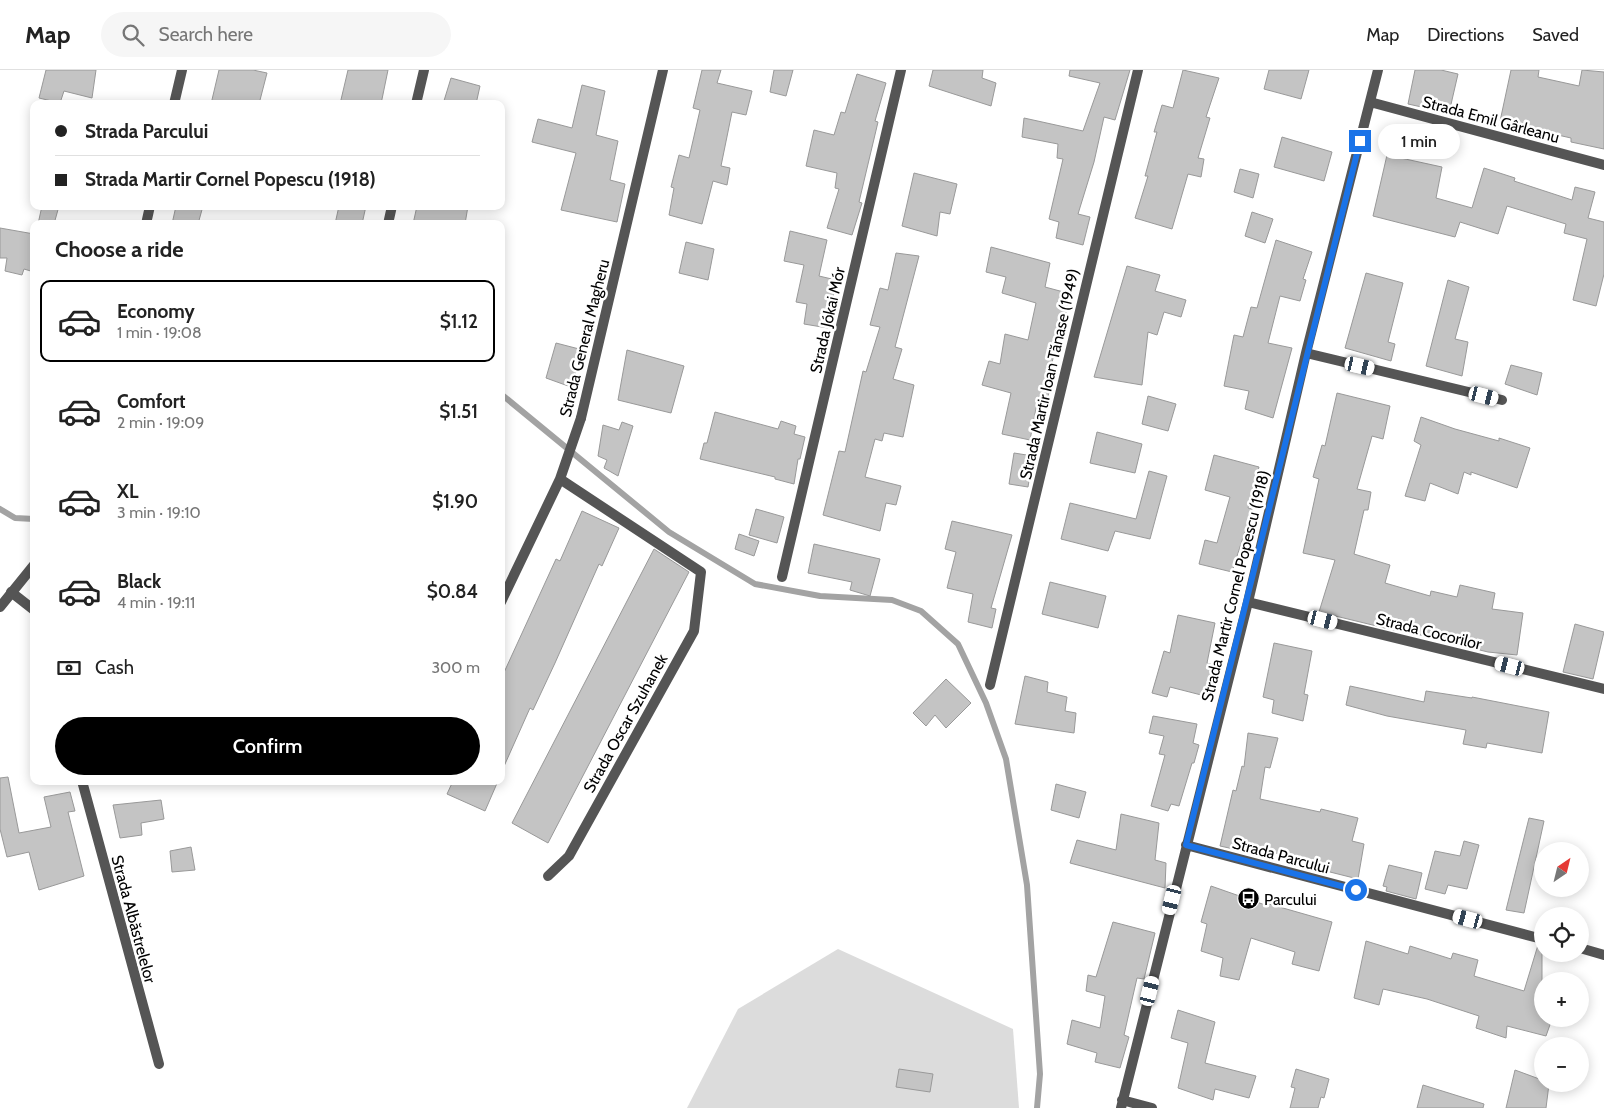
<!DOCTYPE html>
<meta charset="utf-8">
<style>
:root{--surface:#fff;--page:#f6f6f6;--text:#222;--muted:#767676;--line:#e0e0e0;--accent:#000}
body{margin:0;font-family:Cabin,sans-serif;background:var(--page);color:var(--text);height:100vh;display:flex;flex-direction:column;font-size:19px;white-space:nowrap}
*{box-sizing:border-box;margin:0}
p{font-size:16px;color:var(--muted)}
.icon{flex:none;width:28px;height:28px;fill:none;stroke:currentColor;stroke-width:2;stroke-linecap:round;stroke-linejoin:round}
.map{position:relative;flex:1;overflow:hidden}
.drawer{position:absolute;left:30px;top:150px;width:475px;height:565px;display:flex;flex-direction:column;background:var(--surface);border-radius:10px;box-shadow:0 2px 12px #0003}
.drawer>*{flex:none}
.hud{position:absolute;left:30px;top:30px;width:475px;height:110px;border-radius:10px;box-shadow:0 2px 12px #0003;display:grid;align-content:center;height:110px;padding:0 25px;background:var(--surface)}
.needle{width:32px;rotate:35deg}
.controls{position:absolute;left:1534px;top:772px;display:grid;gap:10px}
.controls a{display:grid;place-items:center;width:55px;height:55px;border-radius:50%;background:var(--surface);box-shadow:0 2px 12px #0003;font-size:25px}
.end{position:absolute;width:22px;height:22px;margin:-11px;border:6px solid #1a73e8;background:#fff;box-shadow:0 0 0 2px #fff}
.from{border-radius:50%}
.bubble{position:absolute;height:35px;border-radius:18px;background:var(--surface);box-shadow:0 2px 12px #0003;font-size:16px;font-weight:600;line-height:35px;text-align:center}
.car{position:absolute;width:15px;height:30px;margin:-15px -8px;border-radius:6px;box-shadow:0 0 4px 1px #0007;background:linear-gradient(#fff 24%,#345 0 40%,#fff 0 76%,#345 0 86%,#fff 0)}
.hud b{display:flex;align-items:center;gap:18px;height:48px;font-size:19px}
.hud b+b{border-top:1px solid var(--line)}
.hud i{width:12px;height:12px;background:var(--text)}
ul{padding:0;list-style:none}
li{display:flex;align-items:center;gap:15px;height:82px;margin:0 10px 8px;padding:0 15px;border:2px solid transparent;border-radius:10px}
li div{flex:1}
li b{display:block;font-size:19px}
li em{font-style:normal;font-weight:600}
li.active{border-color:var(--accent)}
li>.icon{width:45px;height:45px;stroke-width:1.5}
h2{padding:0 25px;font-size:22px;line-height:60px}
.pay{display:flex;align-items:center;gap:12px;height:55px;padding:0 25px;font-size:19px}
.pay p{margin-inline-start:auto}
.action{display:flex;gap:10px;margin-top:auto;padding:10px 25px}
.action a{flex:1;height:58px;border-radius:30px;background:var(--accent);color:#fff;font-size:20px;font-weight:600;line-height:58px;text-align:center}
header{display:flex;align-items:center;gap:30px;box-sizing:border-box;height:70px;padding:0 25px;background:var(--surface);border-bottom:1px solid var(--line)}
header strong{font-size:24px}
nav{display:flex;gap:28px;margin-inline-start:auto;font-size:18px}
.search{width:350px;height:45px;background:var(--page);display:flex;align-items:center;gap:12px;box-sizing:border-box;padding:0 18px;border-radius:28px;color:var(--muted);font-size:19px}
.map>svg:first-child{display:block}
</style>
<header>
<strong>Map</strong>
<div class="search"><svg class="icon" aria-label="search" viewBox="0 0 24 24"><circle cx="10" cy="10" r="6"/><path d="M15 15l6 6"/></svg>Search here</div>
<nav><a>Map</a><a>Directions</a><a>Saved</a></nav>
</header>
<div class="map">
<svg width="1604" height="1038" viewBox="0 0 1604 1038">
<rect width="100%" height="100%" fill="#fff"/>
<!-- green -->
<path fill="#dcdcdc" d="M838,879L1013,959L1019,1038H687L738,939Z"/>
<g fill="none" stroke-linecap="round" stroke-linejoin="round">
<!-- stream -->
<path stroke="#a3a3a3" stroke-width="6" d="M501,324L669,462L755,514L820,526L892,530L921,541L958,574L986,633L1006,689L1027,815L1040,1004L1037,1038
M0,439L15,448L34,449"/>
</g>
<!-- building -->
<path fill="#c4c4c4" stroke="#999" d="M46,0H96L92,28L64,21L60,33L39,28Z
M219,0H253L267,3L259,34H211Z
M348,0H388L381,34H340Z
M702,0H721L717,13L752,21L746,45L732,42L721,96L730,98L727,115L713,111L702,154L669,145L674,118L671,117L679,85L689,88L700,40L693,38Z
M774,0H793L786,26L770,22Z
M933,0H983L982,8L996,13L991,36L929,16Z
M1070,0H1130L1115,50L1104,47L1094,92L1078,144L1090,147L1083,175L1056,168L1059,152L1049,149L1063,89L1057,88L1058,74L1022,67L1024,48L1083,61L1100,13L1069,6Z
M1183,0L1219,8L1206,47L1210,48L1198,88L1204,89L1201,107L1188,104L1172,159L1135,148L1148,106H1145L1157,62H1154L1162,35L1173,38Z
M1269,0H1309L1301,29L1264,19Z
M1415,0H1441L1458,4L1449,43L1408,34Z
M1511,0H1539L1538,7L1579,16L1582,0L1604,2V79L1571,72V68L1527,58V62L1499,56Z
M857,4L886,13L875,51L878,52L859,132L862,133L852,165L827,158L839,119L835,118L837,103L806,96L814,60L834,65L841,42L845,43Z
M451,8L480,16L476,34H443Z
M582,15L605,21L596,65L618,71L610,110L625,114L617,152L561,140L576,83L532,72L538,49L572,58Z
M1282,67L1332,82L1324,111L1274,97Z
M1387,85L1442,97L1436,128L1472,138L1484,98L1515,108L1514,111L1572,130L1575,117L1595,122L1588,148L1604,152V204L1596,236L1573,230L1587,169L1564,163L1566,154L1507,136L1498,164L1460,152L1455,167L1373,146Z
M1240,99L1259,104L1253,128L1234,122Z
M914,103L957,114L950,144L940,142L937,166L902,156Z
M42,136H59L54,154H38Z
M176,136H203L198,154H172Z
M339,136H366L362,154H335Z
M417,136H468L465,154H413Z
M1252,142L1273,149L1265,173L1245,166Z
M0,158L34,164V202L24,199L22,205L5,201L7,188H0Z
M790,161L827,170L819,206L836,210L828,258L804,254L807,234L796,232L804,195L784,191Z
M1276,170L1312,182L1303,209L1306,210L1300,231L1280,226L1268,273L1292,278L1273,348L1245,339L1249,321L1224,316L1234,265L1243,267L1251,237L1257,238Z
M686,172L714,179L708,210L679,203Z
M991,177L1050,193L1045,217L1071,224L1049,303L1054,304L1047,330L1038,328L1030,370L1002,364L1011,323L982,315L989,291L1000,294L1005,264L1028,270L1036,233L1002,223L1006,207L986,202Z
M896,183L919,186L895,277L902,279L893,309L914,315L903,367L884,363L882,371L875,369L865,407L901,416L896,435L886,433L880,461L823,445L839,381L845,382L863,301L866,302L880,257L870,255L880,218L888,220Z
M1127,196L1160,205L1155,221L1186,230L1181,247L1164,242L1157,265L1148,262L1142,315L1094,307Z
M1366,203L1403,213L1388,272L1395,274L1391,291L1345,278Z
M1448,210L1469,217L1455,269L1468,272L1462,306L1426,296Z
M556,273L583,280L571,317L546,308Z
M627,280L684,296L671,343L618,330Z
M1511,295L1542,303L1537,325L1505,314Z
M1337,323L1390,336L1383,369L1372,366L1357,419L1371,422L1368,440H1364L1354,484L1390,495L1385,513L1430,526L1431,521L1457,527L1460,515L1495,523L1492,539L1523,543L1517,585L1488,582L1447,572V570L1389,559L1319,542L1335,490L1303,483L1319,409L1313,407L1322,375L1325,376Z
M1148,326L1176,334L1168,361L1142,354Z
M715,342L778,359L781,351L796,356L794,364L805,367L800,389H798L794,414L775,409V407L700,389L704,373H707Z
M1421,347L1455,359L1499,371V368L1530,378L1517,418L1471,402V405L1464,402L1458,424L1430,413L1425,431L1405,426L1421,375L1414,371Z
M622,352L633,356L618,406L604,398L607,390L598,386L603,355L619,360Z
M1097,362L1142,374L1135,403L1090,393Z
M1014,383L1033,386L1028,417L1009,414Z
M1214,385L1259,397L1248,438L1252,439L1232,502L1199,494L1205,470L1217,473L1230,427L1205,420Z
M1149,401L1167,406L1150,469L1115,461L1108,481L1061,469L1070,433L1136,449Z
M756,439L784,447L777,473L749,465Z
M582,441L619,458L602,496L599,494L555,593L533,640L530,638L501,703V609L556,489L560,491Z
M952,451L1012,465L991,538L996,539L992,558L968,552L973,524L947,518L956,482L945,479Z
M739,464L759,471L754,486L735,479Z
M814,474L880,489L870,526L850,520L852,512L808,503Z
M654,479L689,502L548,773L512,753Z
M1050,512L1106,526L1098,558L1042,544Z
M1178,545L1215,553L1207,593L1216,596L1209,627L1170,617L1167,627L1152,623L1164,581L1170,583Z
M1575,554L1604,562L1593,609L1563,602Z
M1274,573L1312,581L1304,624L1308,625L1303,651L1272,643L1274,630L1263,627Z
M1025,606L1048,612L1047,622L1067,627L1065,641L1076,643L1074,663L1015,654Z
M946,609L971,633L946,658L935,645L926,656L913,643Z
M1350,616L1424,632L1426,621L1472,628V627L1549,642L1542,683L1487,673L1486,678L1463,674L1466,660L1387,646L1346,635Z
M1153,646L1197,654L1193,673L1199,675L1194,693H1192L1179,736L1171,734L1168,741L1151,736L1165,685L1159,684L1164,666L1149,663Z
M1248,663L1278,668L1270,698L1265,697L1260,729L1320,742L1321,739L1358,748L1352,771L1364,774L1358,809L1306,796L1308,790L1262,780L1261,785L1220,776L1233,720L1236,721L1242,696L1244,697Z
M8,707L19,763L51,757L44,727L70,722L75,741L68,742L84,806L39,820L29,782L7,787L0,759V708Z
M453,711H498L485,741L447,724Z
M1056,714L1086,722L1079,748L1051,740Z
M161,730L164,749L141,753L142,765L120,768L113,735Z
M1121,744L1159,753L1155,790L1166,793L1165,818L1070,793L1077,770L1116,780Z
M1529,748L1544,751L1524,843L1506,840Z
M1464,771L1479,775L1467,819L1448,815L1445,824L1425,819L1435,781L1460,786Z
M191,777L195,800L172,802L170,781Z
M1389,795L1422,803L1416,829L1386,821L1387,817L1383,816Z
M1211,816L1268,836L1269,834L1332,852L1319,901L1292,894L1295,882L1251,868L1239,910L1220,906L1223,888L1201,881L1207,854L1201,852Z
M1113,852L1155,863L1144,909L1137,908L1124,965L1129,967L1120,998L1095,992L1097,983L1067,974L1072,950L1100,958L1105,926L1086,921L1088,905L1096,907Z
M1366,871L1408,884L1410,876L1451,889L1453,883L1478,890L1474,906L1524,921L1538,875L1542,876V949H1552L1546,966L1507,956L1506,968L1476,958L1479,946L1427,929L1383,919L1379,935L1354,928Z
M1178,940L1215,952L1205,993L1256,1006L1249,1028L1215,1019L1213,1030L1178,1018L1188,973L1171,968Z
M899,999L933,1004L930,1022L896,1017Z
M1296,999L1329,1009L1324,1028L1321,1027L1318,1038H1290L1295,1018L1291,1017Z
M1515,1000L1542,1010V1014H1549L1546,1038H1506Z
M1423,1015L1484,1034L1483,1038H1417Z"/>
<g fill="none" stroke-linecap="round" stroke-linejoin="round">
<!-- service -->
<path stroke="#555" stroke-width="10" d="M501,532L560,409L581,348
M548,806L569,786L694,561L701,502L560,409"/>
<!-- minor -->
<path stroke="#555" stroke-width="10" d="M1370,32L1604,95
M416,34L424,0
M388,154L392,136
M1306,283L1502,330
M581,348L663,0
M782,507L901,0
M11,522L34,540
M1248,532L1604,619
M990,615L1138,0
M82,711L159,994
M1186,775L1542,869
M1580,878L1604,885
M1122,1030L1152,1038
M1121,1038L1248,532L1306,283L1378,0"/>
<!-- tertiary -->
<path stroke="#555" stroke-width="10" d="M174,34L182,0
M146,154L150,136
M0,537L34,495"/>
</g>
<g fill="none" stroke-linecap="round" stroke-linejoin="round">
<!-- route -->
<path stroke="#1a73e8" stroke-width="6" d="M1356,820L1186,775L1360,71"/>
</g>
<!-- icons -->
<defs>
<symbol id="bus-disc" viewBox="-11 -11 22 22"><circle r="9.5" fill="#000" stroke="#fff"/><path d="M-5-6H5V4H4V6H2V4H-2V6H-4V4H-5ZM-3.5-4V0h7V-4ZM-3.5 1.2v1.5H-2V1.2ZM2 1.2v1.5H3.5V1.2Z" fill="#fff"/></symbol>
</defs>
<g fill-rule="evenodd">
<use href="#bus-disc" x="1236" y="816" width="25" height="25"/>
</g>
<g text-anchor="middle" stroke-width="5" stroke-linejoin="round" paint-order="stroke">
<!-- street labels -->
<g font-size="16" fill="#000" stroke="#fff">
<text transform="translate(1491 49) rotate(15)" y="6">Strada Emil Gârleanu</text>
<text transform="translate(827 250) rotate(-77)" y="6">Strada Jókai Mór</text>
<text transform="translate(584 268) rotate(-76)" y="6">Strada General Magheru</text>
<text transform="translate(1049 304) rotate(-77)" y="6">Strada Martir Ioan Tănase (1949)</text>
<text transform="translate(1235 516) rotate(-76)" y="6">Strada Martir Cornel Popescu (1918)</text>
<text transform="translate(1429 561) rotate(14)" y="6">Strada Cocorilor</text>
<text transform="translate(625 653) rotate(-61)" y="6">Strada Oscar Szuhanek</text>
<text transform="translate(1281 785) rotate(15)" y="6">Strada Parcului</text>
<text transform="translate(134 849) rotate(75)" y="6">Strada Albăstrelelor</text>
</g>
<!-- poi labels -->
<g font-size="16" fill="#000" stroke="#fff" text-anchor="start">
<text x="1264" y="835">Parcului</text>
</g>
</g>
</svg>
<div class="controls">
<a><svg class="needle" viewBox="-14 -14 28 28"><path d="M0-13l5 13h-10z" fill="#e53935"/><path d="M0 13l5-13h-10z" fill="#767676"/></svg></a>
<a><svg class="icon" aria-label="locate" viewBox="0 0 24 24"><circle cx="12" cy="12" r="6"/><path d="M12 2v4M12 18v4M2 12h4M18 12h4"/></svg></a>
<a>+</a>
<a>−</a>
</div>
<i class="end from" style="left:1356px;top:820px"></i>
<i class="end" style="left:1360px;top:71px"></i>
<div class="bubble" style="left:1378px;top:54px;width:82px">1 min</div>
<i class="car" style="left:1360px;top:296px;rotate:103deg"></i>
<i class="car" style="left:1484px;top:326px;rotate:104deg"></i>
<i class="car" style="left:1323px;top:550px;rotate:104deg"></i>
<i class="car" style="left:1510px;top:596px;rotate:284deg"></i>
<i class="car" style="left:1172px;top:830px;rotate:194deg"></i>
<i class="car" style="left:1468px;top:849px;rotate:285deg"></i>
<i class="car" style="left:1150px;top:921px;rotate:14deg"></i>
<div class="hud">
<b><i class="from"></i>Strada Parcului</b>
<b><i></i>Strada Martir Cornel Popescu (1918)</b>
</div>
<section class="drawer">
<h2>Choose a ride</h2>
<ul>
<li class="active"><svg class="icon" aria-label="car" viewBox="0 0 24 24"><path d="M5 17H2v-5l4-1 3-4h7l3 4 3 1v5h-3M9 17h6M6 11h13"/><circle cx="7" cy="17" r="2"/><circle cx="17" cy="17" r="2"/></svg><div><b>Economy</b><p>1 min · 19:08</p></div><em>$1.12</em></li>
<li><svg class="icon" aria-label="car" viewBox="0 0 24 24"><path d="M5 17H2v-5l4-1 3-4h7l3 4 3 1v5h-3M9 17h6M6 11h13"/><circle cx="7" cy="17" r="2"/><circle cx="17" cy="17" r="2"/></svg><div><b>Comfort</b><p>2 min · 19:09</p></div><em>$1.51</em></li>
<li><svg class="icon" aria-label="car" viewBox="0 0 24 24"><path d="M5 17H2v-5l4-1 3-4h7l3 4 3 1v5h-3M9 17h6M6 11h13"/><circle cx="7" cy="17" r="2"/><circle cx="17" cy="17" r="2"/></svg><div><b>XL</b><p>3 min · 19:10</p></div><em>$1.90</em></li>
<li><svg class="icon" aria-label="car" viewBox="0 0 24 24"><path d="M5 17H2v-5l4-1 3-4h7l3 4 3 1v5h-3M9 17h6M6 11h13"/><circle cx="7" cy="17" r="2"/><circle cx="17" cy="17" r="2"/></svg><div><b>Black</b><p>4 min · 19:11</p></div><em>$0.84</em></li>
</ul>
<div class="pay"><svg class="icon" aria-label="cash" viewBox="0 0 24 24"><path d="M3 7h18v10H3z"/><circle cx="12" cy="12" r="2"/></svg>Cash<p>300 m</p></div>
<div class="action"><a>Confirm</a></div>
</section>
</div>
